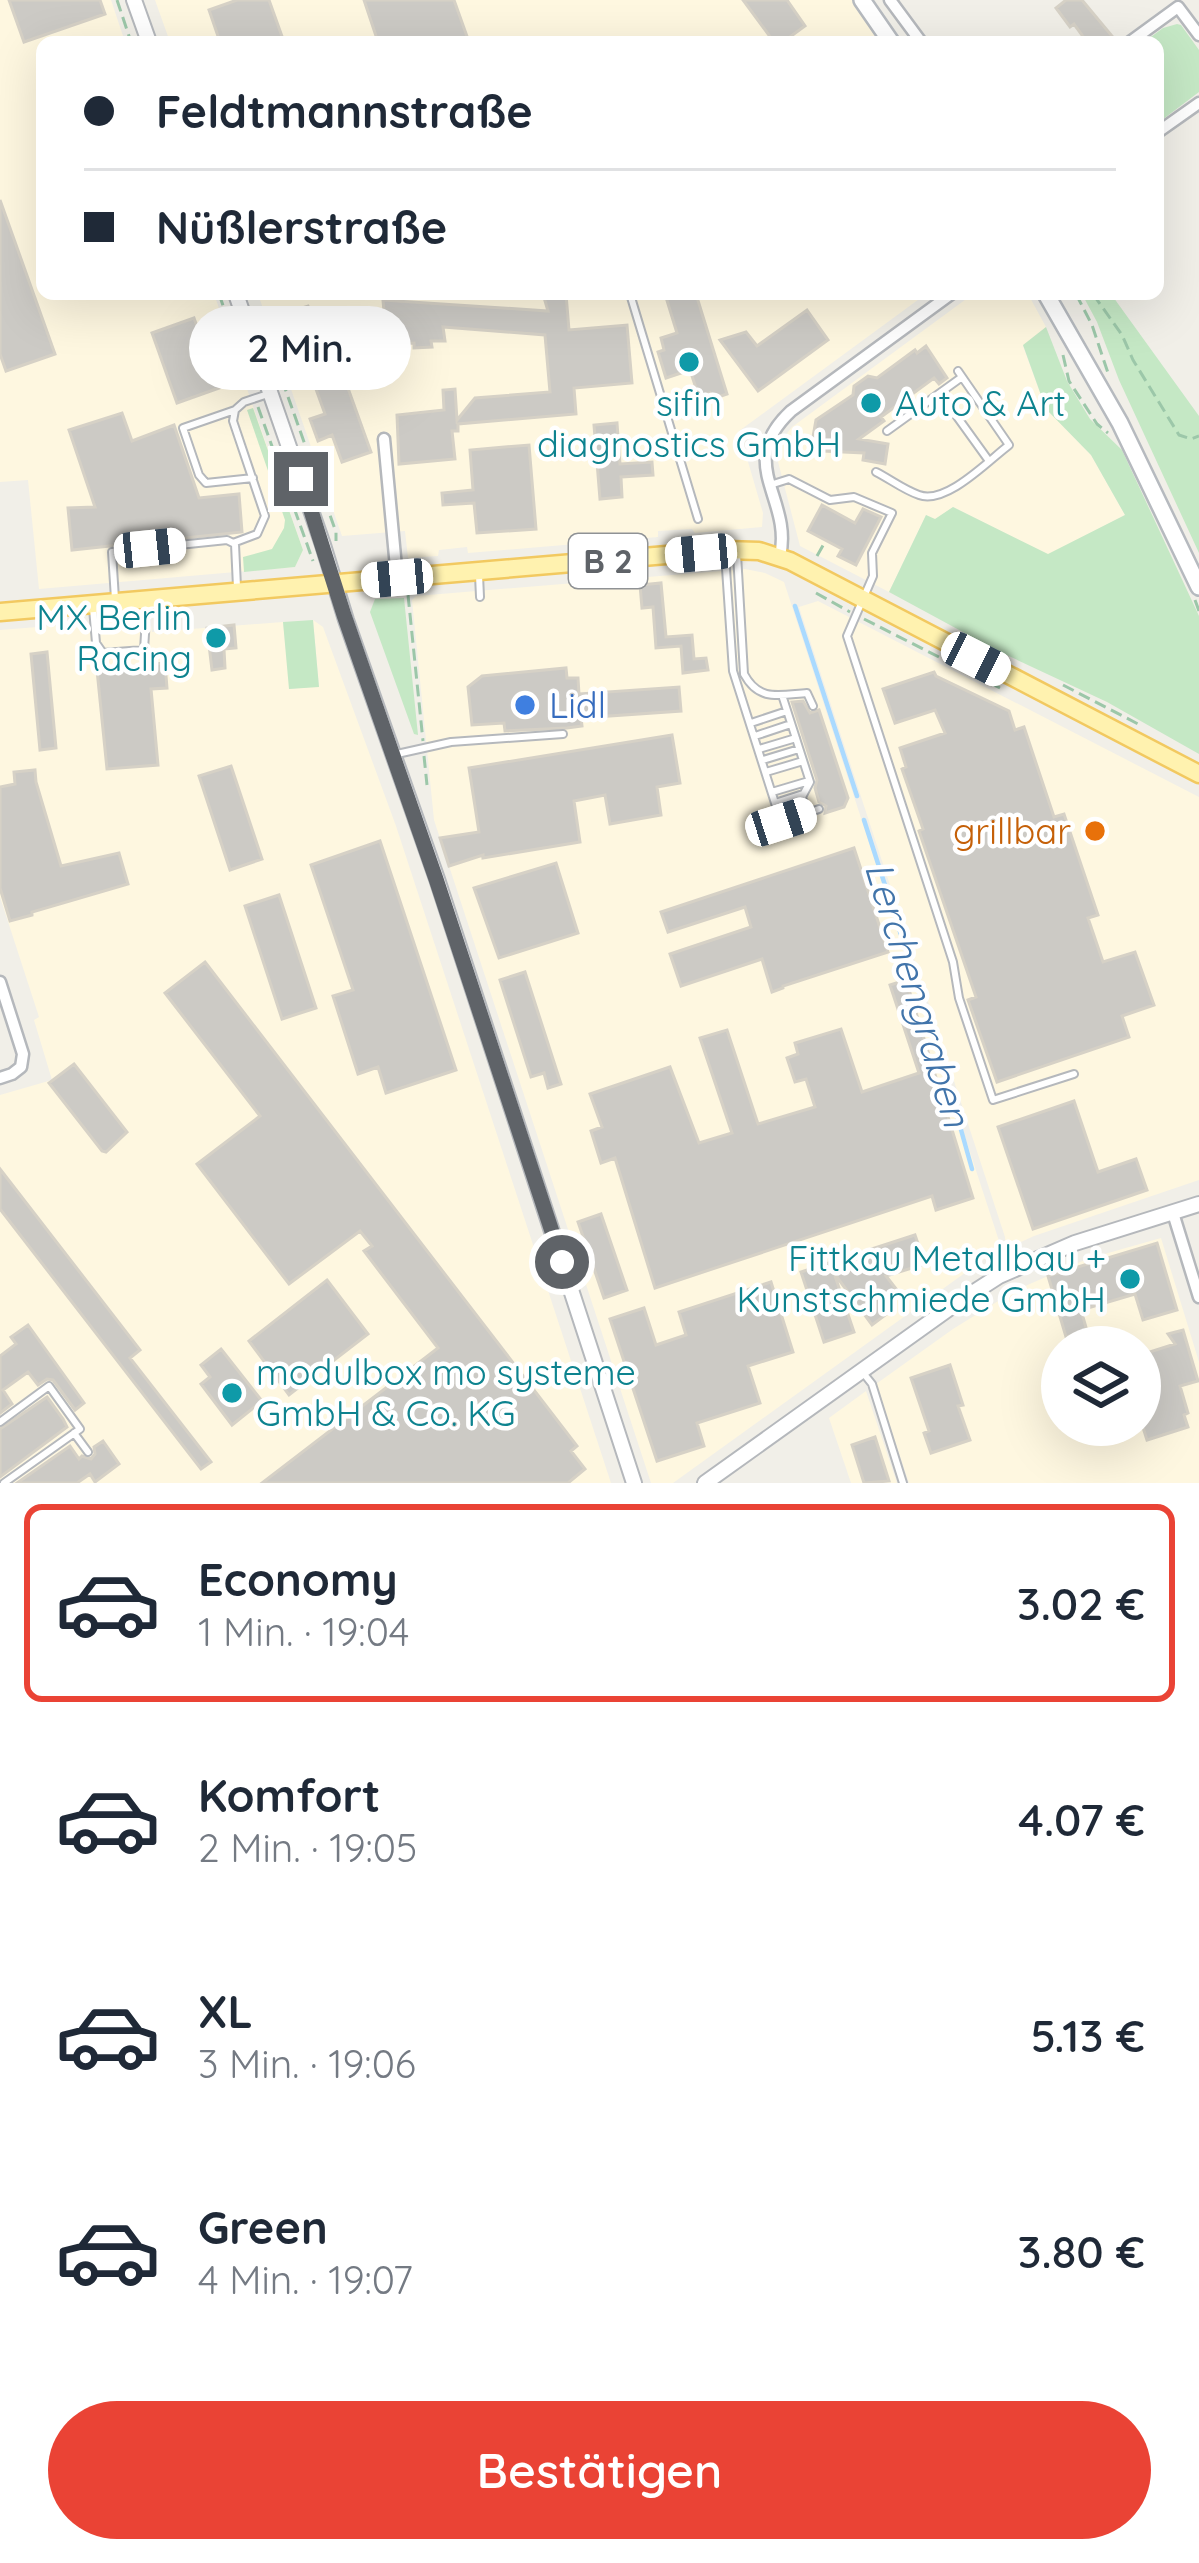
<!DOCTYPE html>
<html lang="de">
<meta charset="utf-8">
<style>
:root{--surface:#fff;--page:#f2f2f3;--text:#1f2937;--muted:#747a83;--line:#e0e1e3;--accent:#ea4335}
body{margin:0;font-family:Quicksand,sans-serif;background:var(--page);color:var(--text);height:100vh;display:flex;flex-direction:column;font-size:45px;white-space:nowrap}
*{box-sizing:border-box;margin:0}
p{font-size:39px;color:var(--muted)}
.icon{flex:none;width:66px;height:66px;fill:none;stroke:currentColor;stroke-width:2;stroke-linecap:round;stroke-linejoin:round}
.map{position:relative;height:1483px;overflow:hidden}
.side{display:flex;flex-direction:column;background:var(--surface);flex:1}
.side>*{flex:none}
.top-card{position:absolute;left:36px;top:36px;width:1128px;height:264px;border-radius:18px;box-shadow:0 12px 48px #0002;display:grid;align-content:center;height:264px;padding:0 48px;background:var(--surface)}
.buttons{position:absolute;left:1041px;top:1326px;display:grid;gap:24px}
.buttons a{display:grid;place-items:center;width:120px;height:120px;border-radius:50%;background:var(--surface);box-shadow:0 12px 48px #0002;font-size:60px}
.end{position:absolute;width:54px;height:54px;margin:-27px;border:15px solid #5f6368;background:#fff;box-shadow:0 0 0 6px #fff}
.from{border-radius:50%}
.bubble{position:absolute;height:84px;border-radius:42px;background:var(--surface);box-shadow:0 12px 48px #0002;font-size:39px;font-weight:600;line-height:84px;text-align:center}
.car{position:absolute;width:36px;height:72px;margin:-36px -18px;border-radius:15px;box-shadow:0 0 9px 3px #0007;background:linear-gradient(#fff 24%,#345 0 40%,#fff 0 76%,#345 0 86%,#fff 0)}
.top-card b{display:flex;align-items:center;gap:42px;height:114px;font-size:45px}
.top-card b+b{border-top:3px solid var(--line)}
.top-card i{width:30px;height:30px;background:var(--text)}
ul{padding:21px 0 0;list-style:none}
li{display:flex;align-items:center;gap:36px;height:198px;margin:0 24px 18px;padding:0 24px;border:6px solid transparent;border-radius:18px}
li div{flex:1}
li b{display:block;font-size:45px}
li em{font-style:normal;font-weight:600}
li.active{border-color:var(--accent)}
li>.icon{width:108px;height:108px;stroke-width:1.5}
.cta{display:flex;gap:24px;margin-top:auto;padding:24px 48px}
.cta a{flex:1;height:138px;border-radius:72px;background:var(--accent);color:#fff;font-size:48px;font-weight:600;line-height:138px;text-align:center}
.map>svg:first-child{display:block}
</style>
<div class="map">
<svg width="1199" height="1483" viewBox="0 0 1199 1483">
<rect width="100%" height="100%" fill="#f1efe8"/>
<!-- commercial -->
<path fill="#fef7e0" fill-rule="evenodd" d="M0,0H111L125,42H42V294H214L303,550L295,567L39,589L28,480L0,482Z
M155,0H852L882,42H170Z
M258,294H926L739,431L763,513L762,527L695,533L692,529L658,531V537L468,553L467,547L439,550L438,556L408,558L405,531L342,536Z
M973,294H1028L1046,327L1023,346L1046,409L1091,455L1125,515L1048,555L953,507L935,520L926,515L889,592L800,546L776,454L781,441L792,427Z
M745,569L765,573L784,582L1001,1247L673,1483H651L434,820L412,600L416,596Z
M818,601L1199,797V1180L1034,1236L1006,1249L1005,1237L799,607Z
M150,618L152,632L283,622L290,689L319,686L313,620L323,627L396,826L611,1483H0V1095L52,1080L34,1020L39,1017L0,897V630Z
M1161,1238L1199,1362V1483H909L876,1384L953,1329L1016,1290L1087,1259ZM1062,1347H1140V1425H1062Z
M866,1391L897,1483H851L829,1418Z"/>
<!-- green -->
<path fill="#c5e8c5" d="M1177,24L1181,25L1199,50V92L1158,123V42H1144L1163,28Z
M1082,294H1111L1199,416V553L1119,380L1097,322Z
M1046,327L1067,381L1090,419L1122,450L1199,616V754L1107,702L998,651L889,592L926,515L935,519L953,507L1048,554L1125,515L1091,455L1046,409L1023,345Z
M253,408L303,550L295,567L244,572L243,557L272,549L284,528L285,520L247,410Z
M404,598L418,735L414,734L370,612L375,599Z
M313,620L319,687L289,689L283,622Z"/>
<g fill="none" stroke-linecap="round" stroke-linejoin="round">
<!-- stream -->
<path stroke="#aadaff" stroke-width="4.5" d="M795,606L857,796
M864,820L942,1062L972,1169"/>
</g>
<!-- building -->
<path fill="#cccac5" stroke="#d6d1c6" stroke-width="3" d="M9,0H100L105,14L24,42Z
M237,0H269L284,42H220L209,10Z
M364,0H454L469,42H378Z
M743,0H787L805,26L783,42H774Z
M1066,0H1082L1112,36L1105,42H1087L1074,24L1070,27L1056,8Z
M0,200L55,354L6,371L0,354Z
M543,294H566L569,330L627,325L632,383L574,388L576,414L458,424V431H452L455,459L399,464L397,415L444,410L443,390L455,389L457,420L475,398L550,392L545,335L443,327L445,341H431L432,347L414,348V343L394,344L393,335H386L383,300L548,311Z
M665,294H696L727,394L712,399L710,393L699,397L690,370L666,378L658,352L664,350L661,338L677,333Z
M308,306L313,319L322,316L371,452L342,462L332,435L318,441L310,419L325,414L308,367L294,372L274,317Z
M807,310L828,340L758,391L720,340L746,332L757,346Z
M194,318L219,388L177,403L152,333Z
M926,346L947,378L939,384L934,378L881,417L884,421L859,439L888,444L885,464L863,460L864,453L823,451L813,437L816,420L853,395L854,386L868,376L877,378L915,350L917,353Z
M122,413L132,441L174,425L199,498L239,494L242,532L72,550L68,508L95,507L69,430Z
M617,423L620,464L652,462L653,475L621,477L622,497L600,499L594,425Z
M529,445L536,529L477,533L474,503L443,505L442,493L473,490L470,450Z
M822,505L855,523L863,509L881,517L856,565L838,556L842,549L808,531Z
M661,583L666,637L692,635L694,659L706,658L708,670L683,673L681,646L656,648L653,607L642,608L640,585Z
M234,625L236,648L224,649L225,668L212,670L207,628Z
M47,652L56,748L40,750L31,654Z
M165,663L167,688L151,689L158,765L107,769L97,670Z
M566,668L567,678H578L579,694L679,687L681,711L581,718L582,726L567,728L505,731L504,723L472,725L468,687L482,676Z
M934,672L936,676L1009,711L1015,730L1024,727L1054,817L1064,814L1098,915L1088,918L1103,962L1135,952L1154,1005L1122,1016L1129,1037L997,1082L968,1000L976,997L919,831L923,829L902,769L906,767L900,748L945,733L935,710L895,723L883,689Z
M803,701L810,713L819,710L848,798L844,807L825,813L826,806L819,802L815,788L817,780L792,702Z
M672,735L680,783L657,787L661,815L610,824L605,795L574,801L580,842L483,858V855L449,866L440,838L479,832L469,768Z
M231,766L262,859L230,870L199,776Z
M35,770L36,782L61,866L119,853L128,884L32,912V915L10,921L0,888V787L15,784L14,772Z
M380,841L456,1070L386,1093L378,1067L358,1074L333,996L353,990L311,865Z
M854,848L888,952L783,986V988L772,992L762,959L681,986L670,954L751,927L745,907L668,932L661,912Z
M556,863L578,933L499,958L474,888Z
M279,895L316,1008L282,1019L245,906Z
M205,962L577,1446L571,1451L585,1469L568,1483H262L438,1348L364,1251L372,1246L360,1231L289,1284L197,1164L260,1116L165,993Z
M525,972L561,1084L548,1088L544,1073L531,1077L500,980Z
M906,980L973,1198L936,1210L932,1196L655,1288L615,1158L601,1163L591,1131L602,1127L590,1094L670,1067L699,1143L732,1133L700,1038L727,1030L758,1124L815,1107L806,1079L795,1082L787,1058L798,1054L795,1043L841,1029L862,1092L919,1073L890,985Z
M74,1064L127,1132L106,1152L102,1151L49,1083Z
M1074,1101L1098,1172L1136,1159L1147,1190L1033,1229L998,1127Z
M0,1169L140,1350L130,1358L211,1462L201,1469L0,1209Z
M601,1214L627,1290L604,1298L578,1222Z
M915,1235L925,1264L886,1276L897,1290L881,1303L888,1313L872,1325L834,1273L854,1332L824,1342L801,1272Z
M1157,1243L1177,1310L1143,1320L1135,1294L1081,1310L1087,1331L1066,1337L1048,1276Z
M327,1280L368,1334L289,1395L249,1341Z
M771,1282L793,1352L748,1366L760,1403L697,1423L704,1446L657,1461L610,1319L644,1308L656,1345L686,1335L679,1312Z
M28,1325L84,1403L75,1410L53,1380L47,1379L38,1385L28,1372L3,1390L12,1404L0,1413V1356L16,1344L11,1337Z
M1183,1330L1198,1381L1180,1386L1188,1413L1184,1415L1188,1427L1147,1440L1140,1418V1355L1175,1344L1168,1334Z
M221,1349L262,1401L232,1425L201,1384L210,1377L201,1365Z
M950,1365L963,1405L958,1406L970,1440L931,1453L924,1433L929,1431L911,1378Z
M47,1397L63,1419L67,1427L0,1477V1429Z
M875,1437L889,1481L864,1483L852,1445Z
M103,1441L119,1464L95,1482L90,1474L77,1483H17L70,1446L79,1459L82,1456L91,1459L95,1454L94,1447Z"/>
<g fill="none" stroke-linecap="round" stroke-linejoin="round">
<defs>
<path id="service" d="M630,294L698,519
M940,393L989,461
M235,410L183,428L199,475L206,483L253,478
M887,431L962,377
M876,472C890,479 904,490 919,495C946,505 988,461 1009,445L958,371
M770,485L789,479L830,500L854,497L892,513L872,553L873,576L847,636L953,962L959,998L993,1100L1074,1074
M233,543L257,534L265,516L233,421L235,410L244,402L268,394
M725,554L733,671L781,822L819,809
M737,554L744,674C759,702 779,695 807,693L813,706
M479,575L480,597
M115,599L112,552L227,540L235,544L237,587
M93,608L96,643L103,653L144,650L147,602
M783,698L810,782L802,797L807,813
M751,723L787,711
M755,736L791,724
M759,749L796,738
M397,754L451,742L563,734
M763,760L799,749
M766,772L803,761
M772,792L809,781
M775,803L803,794
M779,812L804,804
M864,1374L872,1384L903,1483
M0,1422L49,1386L80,1429L4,1483
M74,1433L88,1452"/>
<path id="minor" d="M890,0L921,42
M1130,42L1178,7L1199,35
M1158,132L1199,103
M384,439L397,578
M780,556C793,498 734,464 791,411L951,294
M0,982L23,1054L21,1067L12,1074L0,1078
M1173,1213L1199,1297"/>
<path id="tertiary" d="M134,0L149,42
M236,294L323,545L346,620L437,879L634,1483
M705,1483L951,1307L999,1276L1075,1243L1199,1204"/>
<path id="secondary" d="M862,0L891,42
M1046,294L1120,423L1199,587"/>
<path id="primary" d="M0,612L725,550L759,551L790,561L1199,774"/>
</defs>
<!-- service casing -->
<use href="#service" stroke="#b5b8bc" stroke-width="10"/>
<!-- minor casing -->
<use href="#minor" stroke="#b5b8bc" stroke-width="15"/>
<!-- tertiary casing -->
<use href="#tertiary" stroke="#b5b8bc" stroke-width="18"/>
<!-- secondary casing -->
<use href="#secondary" stroke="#b6babf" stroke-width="20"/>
<!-- primary casing -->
<use href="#primary" stroke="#f2c960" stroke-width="21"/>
<!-- path -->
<path stroke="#9cc7a9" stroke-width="3" stroke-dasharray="12 6" stroke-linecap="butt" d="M117,0L131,42
M219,294L251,386
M1076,294L1092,325L1108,373
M1093,294L1122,335L1133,360L1179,435L1191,439L1199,436
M270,346L336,532V541
M1063,355L1069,381L1097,424L1108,433
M258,407L313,561
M817,556L825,542
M816,593L850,612
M408,595L423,741
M1195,600L1199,611
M864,619L1000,688
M1063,685L1140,725
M424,756L427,785"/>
<!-- service -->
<use href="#service" stroke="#fff" stroke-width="6"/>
<!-- minor -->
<use href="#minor" stroke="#fff" stroke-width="10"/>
<!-- tertiary -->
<use href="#tertiary" stroke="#fff" stroke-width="14"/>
<!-- secondary -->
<use href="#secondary" stroke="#fff" stroke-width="15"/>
<!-- primary -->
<use href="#primary" stroke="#fff2af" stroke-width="16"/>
</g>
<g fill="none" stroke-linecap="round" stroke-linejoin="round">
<!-- route -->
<path stroke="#5f6368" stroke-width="15" d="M301,479L344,615L436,879L562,1262"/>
</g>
<!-- markers -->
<g fill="#0f9aa8" stroke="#fff" stroke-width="4.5">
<circle cx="689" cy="362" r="12"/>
<circle cx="871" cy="403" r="12"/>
<circle cx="216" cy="638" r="12"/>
<circle cx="1130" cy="1279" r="12"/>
<circle cx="232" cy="1393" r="12"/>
</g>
<circle fill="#3f7fe0" stroke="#fff" stroke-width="4.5" cx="525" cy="705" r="12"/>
<circle fill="#e8710a" stroke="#fff" stroke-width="4.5" cx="1095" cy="831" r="12"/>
<g text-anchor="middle" stroke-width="9" stroke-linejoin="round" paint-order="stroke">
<!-- shield labels -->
<rect fill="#fff" stroke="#8f9295" stroke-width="3" x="569" y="534" width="78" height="54" rx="9"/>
<g font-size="33" font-weight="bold" fill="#5f6368">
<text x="608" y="573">B 2</text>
</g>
<!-- culture labels -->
<g font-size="36" fill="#0d838f" stroke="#fff" text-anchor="start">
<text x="689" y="416" text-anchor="middle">sifin<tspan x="689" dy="41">diagnostics GmbH</tspan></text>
<text x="895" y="416">Auto &amp; Art</text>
<text x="192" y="630" text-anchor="end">MX Berlin<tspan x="192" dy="41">Racing</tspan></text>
<text x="1106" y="1271" text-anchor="end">Fittkau Metallbau +<tspan x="1106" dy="41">Kunstschmiede GmbH</tspan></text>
<text x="256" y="1385">modulbox mo systeme<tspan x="256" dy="41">GmbH &amp; Co. KG</tspan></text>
</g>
<!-- shop labels -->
<g font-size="36" fill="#366cbe" stroke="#fff" text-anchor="start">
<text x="549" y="718">Lidl</text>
</g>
<!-- food labels -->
<g font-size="36" fill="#c56008" stroke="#fff" text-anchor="end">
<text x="1071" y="844">grillbar</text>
</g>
<!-- water labels -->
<g font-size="39" font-style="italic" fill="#4174aa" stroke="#fff">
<text transform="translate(918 994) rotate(73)" y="14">Lerchengraben</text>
</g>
</g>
</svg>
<div class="buttons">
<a><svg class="icon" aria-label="layers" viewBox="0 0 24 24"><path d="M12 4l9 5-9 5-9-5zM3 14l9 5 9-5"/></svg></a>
</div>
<i class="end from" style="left:562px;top:1262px"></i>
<i class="end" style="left:301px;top:479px"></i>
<div class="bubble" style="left:189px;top:306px;width:222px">2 Min.</div>
<i class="car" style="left:150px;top:548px;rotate:84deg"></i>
<i class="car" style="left:701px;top:553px;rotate:265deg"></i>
<i class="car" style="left:397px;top:578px;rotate:265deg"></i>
<i class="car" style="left:976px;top:659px;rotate:117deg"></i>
<i class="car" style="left:781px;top:822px;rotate:72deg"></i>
<div class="top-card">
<b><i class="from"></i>Feldtmannstraße</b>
<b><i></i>Nüßlerstraße</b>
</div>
</div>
<section class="side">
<ul>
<li class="active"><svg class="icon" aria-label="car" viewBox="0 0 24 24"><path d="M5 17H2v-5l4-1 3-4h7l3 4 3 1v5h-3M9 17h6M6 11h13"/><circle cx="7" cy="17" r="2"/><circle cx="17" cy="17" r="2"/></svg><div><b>Economy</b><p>1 Min. · 19:04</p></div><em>3.02 €</em></li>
<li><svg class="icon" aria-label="car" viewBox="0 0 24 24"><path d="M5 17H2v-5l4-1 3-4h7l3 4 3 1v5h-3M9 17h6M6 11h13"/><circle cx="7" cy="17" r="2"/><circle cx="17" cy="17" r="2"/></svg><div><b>Komfort</b><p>2 Min. · 19:05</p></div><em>4.07 €</em></li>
<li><svg class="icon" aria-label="car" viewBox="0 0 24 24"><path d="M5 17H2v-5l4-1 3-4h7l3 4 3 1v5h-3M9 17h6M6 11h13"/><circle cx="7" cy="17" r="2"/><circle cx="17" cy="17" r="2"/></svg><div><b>XL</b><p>3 Min. · 19:06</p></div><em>5.13 €</em></li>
<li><svg class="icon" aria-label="car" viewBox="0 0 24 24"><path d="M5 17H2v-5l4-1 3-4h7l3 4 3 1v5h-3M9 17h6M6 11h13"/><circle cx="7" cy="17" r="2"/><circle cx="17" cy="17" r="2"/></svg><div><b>Green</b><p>4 Min. · 19:07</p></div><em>3.80 €</em></li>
</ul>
<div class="cta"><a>Bestätigen</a></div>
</section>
